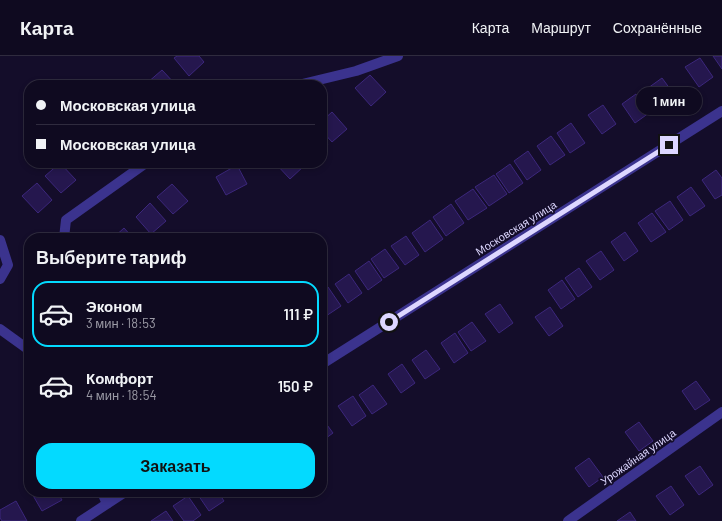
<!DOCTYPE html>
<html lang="ru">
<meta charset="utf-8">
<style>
:root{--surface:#0f0a20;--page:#181329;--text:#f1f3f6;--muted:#9b9aa5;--line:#2f2b3e;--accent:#03daff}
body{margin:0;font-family:Barlow,sans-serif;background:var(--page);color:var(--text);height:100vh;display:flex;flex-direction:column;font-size:15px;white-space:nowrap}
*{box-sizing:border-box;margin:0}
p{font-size:13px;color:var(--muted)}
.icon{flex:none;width:22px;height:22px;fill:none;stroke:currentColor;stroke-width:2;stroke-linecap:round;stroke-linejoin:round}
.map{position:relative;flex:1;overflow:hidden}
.sheet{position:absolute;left:24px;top:177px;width:303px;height:264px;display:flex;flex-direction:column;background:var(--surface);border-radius:16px;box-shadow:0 2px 6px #0003,0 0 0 1px var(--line)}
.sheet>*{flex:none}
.guide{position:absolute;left:24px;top:24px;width:303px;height:88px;border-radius:16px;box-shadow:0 2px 6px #0003,0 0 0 1px var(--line);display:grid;align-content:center;height:88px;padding:0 12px;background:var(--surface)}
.end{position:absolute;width:18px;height:18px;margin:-9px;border:5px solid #ddd7ff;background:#111;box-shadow:0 0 0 2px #111}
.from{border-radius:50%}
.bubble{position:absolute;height:28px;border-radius:14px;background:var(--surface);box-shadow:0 2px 6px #0003,0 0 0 1px var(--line);font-size:13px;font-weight:600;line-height:28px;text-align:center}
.guide b{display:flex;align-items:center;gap:14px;height:38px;font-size:15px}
.guide b+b{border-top:1px solid var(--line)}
.guide i{width:10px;height:10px;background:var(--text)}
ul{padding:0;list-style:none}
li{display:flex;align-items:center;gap:12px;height:66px;margin:0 8px 6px;padding:0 4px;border:2px solid transparent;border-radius:16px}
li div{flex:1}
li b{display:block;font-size:15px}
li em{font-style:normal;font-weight:600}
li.selected{border-color:var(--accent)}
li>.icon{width:36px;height:36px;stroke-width:1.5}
h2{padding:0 12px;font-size:18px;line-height:48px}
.primary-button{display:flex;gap:8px;margin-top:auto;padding:8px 12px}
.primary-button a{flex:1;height:46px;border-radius:16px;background:var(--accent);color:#111;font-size:16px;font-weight:600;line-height:46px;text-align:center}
header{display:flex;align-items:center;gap:24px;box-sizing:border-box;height:56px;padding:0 20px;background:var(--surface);border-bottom:1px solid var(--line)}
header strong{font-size:19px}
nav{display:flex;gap:22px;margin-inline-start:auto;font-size:14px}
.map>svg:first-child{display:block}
</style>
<header>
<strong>Карта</strong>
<nav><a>Карта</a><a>Маршрут</a><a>Сохранённые</a></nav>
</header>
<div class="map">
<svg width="722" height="465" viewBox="0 0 722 465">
<rect width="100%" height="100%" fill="#140d2a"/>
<!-- building -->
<path fill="#25174e" stroke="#3c277c" d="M177,0H199L204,6L189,20L174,2Z
M713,0H722V13Z
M700,2L713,21L699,31L685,11Z
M162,14L176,29H149L147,27Z
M370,19L386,36L371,50L355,32Z
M662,22L676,41L661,51L648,32Z
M636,38L649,57L635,67L622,48Z
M603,49L616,68L602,78L588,59Z
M332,56L347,73L332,86L322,75V65Z
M571,67L585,87L570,97L557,77Z
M551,80L565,99L550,109L537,90Z
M322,82L328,89L322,95Z
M528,95L541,114L527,124L514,105Z
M60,107L76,124L61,137L45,120Z
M275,107H302L304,110L290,123Z
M510,108L523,127L509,137L496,118Z
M237,109L247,128L226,139L216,121Z
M716,114L722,122V139L715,143L702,124Z
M494,119L507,138L489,150L475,131Z
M37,127L52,144L38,157L22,140Z
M172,128L188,145L173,158L157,141Z
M691,131L705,150L690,160L677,141Z
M473,133L487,152L468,164L455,145Z
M670,145L683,164L669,174L655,155Z
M150,147L166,165L151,178L136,161Z
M451,148L464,167L446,180L433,161Z
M652,157L666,176L651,186L638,167Z
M430,164L443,183L425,196L412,177Z
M124,172L133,182H113Z
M625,176L638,195L624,205L611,186Z
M406,180L419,199L405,209L391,190Z
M385,193L399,212L384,222L371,203Z
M601,195L614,214L600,224L586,205Z
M369,205L382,224L368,234L355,215Z
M579,212L592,231L578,241L565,222Z
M349,218L362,237L348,247L335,228Z
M562,224L575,243L561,253L548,234Z
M328,231L341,250L323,262L322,261V235Z
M500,248L513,267L499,277L485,258Z
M550,251L563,270L549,280L535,261Z
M472,266L486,285L471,295L458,276Z
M455,277L468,297L454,307L441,287Z
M426,294L440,313L425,323L412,304Z
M402,308L415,327L401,337L388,318Z
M696,325L710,344L695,354L682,335Z
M373,329L387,348L372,358L359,339Z
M353,340L366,360L352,370L338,350Z
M322,362L333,377L322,385Z
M639,366L653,385L639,395L625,376Z
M589,402L603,421L589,431L575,412Z
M700,410L713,429L699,439L685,420Z
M671,430L684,449L670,459L656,440Z
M31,436H57L62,444L42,455Z
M196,436H218L224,445L209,455Z
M188,440L201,459L193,465H184L173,450Z
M16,445L27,465H2L0,462V454Z
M166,455L173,465H151Z
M630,456L636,465H617Z"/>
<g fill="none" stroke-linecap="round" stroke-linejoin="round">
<!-- minor -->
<path stroke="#3b338e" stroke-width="10" d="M298,29L356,15L398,0
M64,182L66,164L146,107
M0,184L8,209L0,223
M0,273L29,294
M322,308L722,55
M102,436L107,448
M81,465L125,436
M568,465L722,356"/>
</g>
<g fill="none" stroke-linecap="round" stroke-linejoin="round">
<!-- route -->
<path stroke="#ddd7ff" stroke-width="5" d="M389,266L669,89"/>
</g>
<g text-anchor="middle" stroke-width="3.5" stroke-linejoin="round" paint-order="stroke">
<!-- street labels -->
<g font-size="11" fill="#ddd7ff" stroke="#140d2a">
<text transform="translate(516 172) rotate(-32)" y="4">Московская улица</text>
<text transform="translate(638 401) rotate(-35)" y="4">Урожайная улица</text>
</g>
</g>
</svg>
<i class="end from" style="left:389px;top:266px"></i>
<i class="end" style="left:669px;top:89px"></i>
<div class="bubble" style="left:636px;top:31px;width:66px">1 мин</div>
<div class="guide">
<b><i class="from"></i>Московская улица</b>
<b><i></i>Московская улица</b>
</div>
<section class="sheet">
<h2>Выберите тариф</h2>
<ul>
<li class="selected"><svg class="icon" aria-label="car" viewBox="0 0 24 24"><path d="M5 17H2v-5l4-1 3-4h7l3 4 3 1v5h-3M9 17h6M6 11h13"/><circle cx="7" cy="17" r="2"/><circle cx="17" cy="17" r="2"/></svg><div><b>Эконом</b><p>3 мин · 18:53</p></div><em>111 ₽</em></li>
<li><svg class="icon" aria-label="car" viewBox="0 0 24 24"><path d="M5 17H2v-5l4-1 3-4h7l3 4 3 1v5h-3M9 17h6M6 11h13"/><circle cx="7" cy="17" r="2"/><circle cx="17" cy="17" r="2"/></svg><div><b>Комфорт</b><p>4 мин · 18:54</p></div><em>150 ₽</em></li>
</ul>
<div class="primary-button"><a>Заказать</a></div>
</section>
</div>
